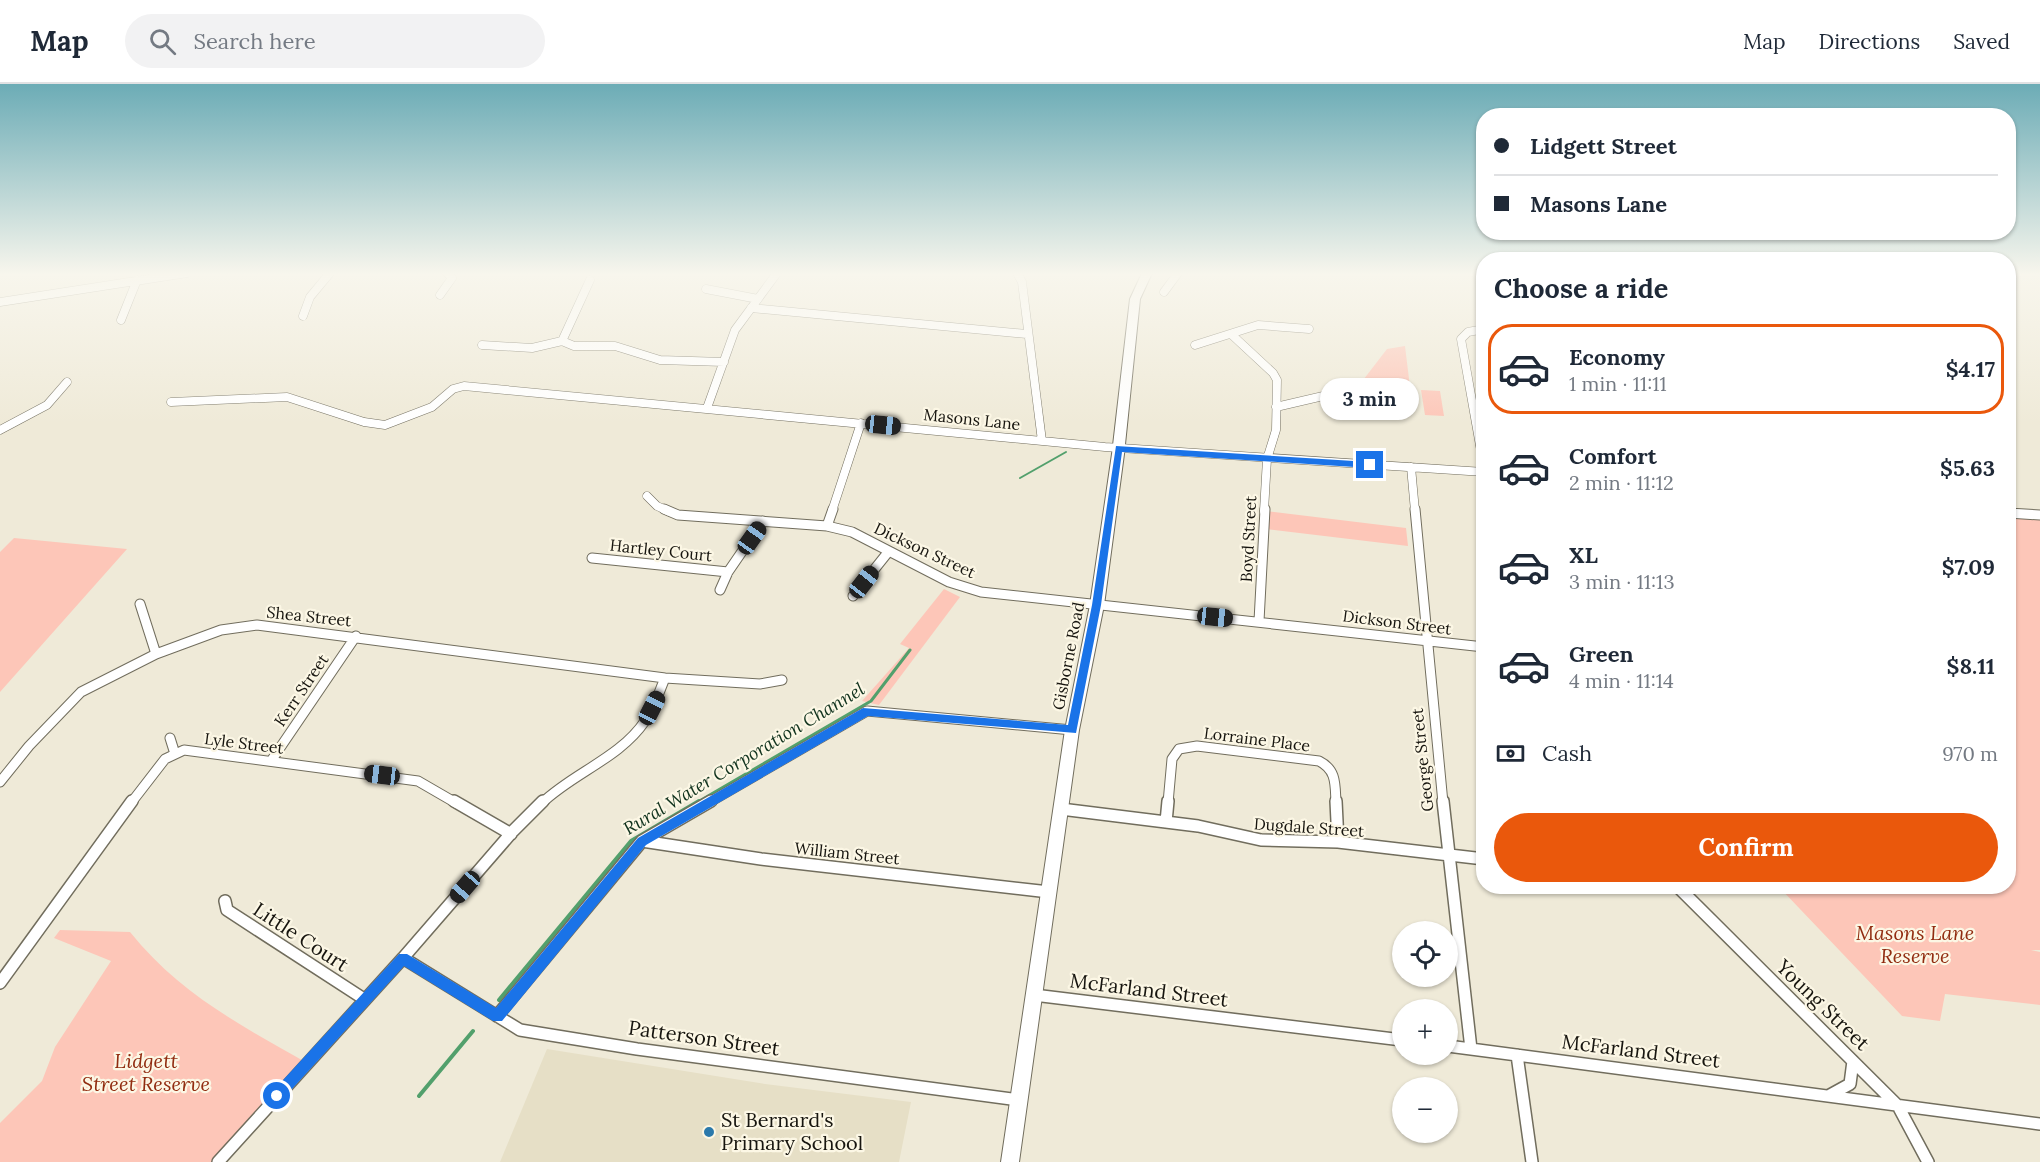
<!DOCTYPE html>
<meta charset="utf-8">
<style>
:root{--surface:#fff;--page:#f2f2f3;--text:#1f2937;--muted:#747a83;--line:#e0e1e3;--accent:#ea580c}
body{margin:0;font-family:Lora,serif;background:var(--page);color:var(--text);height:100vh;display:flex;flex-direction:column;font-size:22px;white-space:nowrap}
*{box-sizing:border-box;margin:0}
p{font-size:20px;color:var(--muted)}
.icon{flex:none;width:33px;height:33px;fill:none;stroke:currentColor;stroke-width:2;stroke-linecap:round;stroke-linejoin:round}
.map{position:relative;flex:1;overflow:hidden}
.sheet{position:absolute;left:1476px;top:168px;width:540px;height:642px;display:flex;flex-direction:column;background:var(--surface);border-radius:24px;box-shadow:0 2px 4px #0004}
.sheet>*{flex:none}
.banner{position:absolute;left:1476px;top:24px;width:540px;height:132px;border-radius:24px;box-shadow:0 2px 4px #0004;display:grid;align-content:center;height:132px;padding:0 18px;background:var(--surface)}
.controls{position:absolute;left:1392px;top:837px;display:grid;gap:12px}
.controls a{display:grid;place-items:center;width:66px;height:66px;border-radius:50%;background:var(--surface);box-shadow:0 2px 4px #0004;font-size:30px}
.end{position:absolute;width:27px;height:27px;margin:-14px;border:8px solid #1a73e8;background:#fff;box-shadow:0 0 0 3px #fff}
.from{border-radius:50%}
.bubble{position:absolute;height:42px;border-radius:21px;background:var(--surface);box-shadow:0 2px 4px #0004;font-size:20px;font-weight:800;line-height:42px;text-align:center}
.car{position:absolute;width:18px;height:36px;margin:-18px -9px;border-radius:8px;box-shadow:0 0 4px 2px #0007;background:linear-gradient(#222 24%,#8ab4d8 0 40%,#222 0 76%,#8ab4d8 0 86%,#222 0)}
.banner b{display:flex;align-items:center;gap:21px;height:57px;font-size:22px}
.banner b+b{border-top:2px solid var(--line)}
.banner i{width:15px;height:15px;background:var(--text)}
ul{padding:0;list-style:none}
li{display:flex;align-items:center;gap:18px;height:90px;margin:0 12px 9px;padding:0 6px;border:3px solid transparent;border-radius:24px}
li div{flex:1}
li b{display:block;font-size:22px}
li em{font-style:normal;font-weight:800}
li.active{border-color:var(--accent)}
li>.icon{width:54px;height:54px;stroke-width:1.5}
h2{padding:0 18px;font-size:27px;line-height:72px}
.pay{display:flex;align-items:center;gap:15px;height:66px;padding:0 18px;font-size:22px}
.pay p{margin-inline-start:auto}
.primary-button{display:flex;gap:12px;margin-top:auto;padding:12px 18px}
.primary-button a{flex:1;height:69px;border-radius:36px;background:var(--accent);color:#fff;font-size:24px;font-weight:800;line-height:69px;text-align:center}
header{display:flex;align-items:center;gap:36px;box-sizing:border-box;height:84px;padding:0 30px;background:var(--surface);border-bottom:2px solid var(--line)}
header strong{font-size:28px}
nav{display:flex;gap:33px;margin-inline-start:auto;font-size:21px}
.search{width:420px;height:54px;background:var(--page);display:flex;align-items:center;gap:15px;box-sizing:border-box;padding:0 21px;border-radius:33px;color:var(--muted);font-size:22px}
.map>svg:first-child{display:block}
</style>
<header>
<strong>Map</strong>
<div class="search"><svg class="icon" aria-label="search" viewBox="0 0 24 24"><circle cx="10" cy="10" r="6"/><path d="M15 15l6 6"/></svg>Search here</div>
<nav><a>Map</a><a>Directions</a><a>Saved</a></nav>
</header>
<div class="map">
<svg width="2040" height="1078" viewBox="0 0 2040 1078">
<rect width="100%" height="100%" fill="#efead8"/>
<!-- built -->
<path fill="#e6dfc6" d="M547,965L765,1000L911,1018L899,1078H500Z"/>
<!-- green -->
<path fill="#fdc6b8" d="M1405,262L1413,328L1351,315L1350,308L1357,304L1387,265Z
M1421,306L1440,307L1444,332L1425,331Z
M1266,427L1406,444L1408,462L1265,445Z
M2009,432L2040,434V866H2031L2040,868V921L1945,910L1940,937L1902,932L1779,803L2008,802Z
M14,454L127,465L0,608V468Z
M944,505L960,513L879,621L862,617L909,564L900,560Z
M60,846L130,848C179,909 240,941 307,979L218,1078H0V1039L42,997L55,963L111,877L54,854Z"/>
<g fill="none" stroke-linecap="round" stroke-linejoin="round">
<!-- stream-far2 -->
<path stroke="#52a06c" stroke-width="2" d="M1020,394L1066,368"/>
<!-- stream-far1 -->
<path stroke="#52a06c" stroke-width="3" d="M696,719L871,617L910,566"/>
<!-- stream -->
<path stroke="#52a06c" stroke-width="4" d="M499,916L631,757L699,717
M419,1012L473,947"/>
<defs>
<path id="minor-far2" d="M1017,189L1022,198L1042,357
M590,196L562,257L574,262H615L660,276L724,278
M706,205L758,215
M1164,208L1178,189
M440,211L452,194L447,189
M0,218L187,189
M751,224L1027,250
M303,232L310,213L330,189
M121,236L137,196
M1484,245L1468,248L1461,255L1484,384
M1231,250L1273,289L1277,296L1276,346L1267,375L1264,427
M482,261L532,264L562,257
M1195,261L1258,241L1309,245
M171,318L287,313L364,338L385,341L432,323L453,305L464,302L1105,363L1484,388
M1276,323L1336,309
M707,324L735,246L777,189
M0,346L47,321L67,298
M1411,383L1415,427
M647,412L657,422L668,427
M832,427L861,339"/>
<path id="minor-far1" d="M664,425L678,431L827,442L852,448L949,498L981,508L1484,563
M1415,425L1443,719
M2008,429L2040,431
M827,442L833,425
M592,474L728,488
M720,506L728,488L763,437
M853,512L889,467
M140,520L156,570
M1259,537L1265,425
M170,654L175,670
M271,677L356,552
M0,698L29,662L81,608L156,570L221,546L257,541L665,594L760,600L782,596
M131,719L165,675L184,666L418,697L456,719
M542,719C573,689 620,674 645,637C654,625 659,608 665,594
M708,719L867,627L1072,646
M1168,719L1172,675L1179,665L1197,662L1319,677C1337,686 1335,701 1336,719"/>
<path id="minor" d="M454,717L511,750
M1336,717L1338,758
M1443,717L1471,965
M1061,725L1198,742L1261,756L1338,758L1484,775
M1166,738L1168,717
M642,757L761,775L1049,808
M1677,802L1898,1022L1928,1078
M225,817L227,826L364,915
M403,874L520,946L637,965L1019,1016
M0,899L132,717
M1034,911L1402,956
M497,932L642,757L711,717
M1448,962L2040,1040
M1517,971L1532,1078
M1830,1011L1850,1000L1853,977
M218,1078L403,874L513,747L543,717"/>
<path id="secondary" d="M1142,189H1152L1140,215L1124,370L1104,521L1079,646L1019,1078H1001L1065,646L1090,521L1112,370L1130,215Z"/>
</defs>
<!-- minor-far2 casing -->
<use href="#minor-far2" stroke="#716d5d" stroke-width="9"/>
<!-- minor-far1 casing -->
<use href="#minor-far1" stroke="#716d5d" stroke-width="11"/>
<!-- minor casing -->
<use href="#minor" stroke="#716d5d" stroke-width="14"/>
<!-- secondary casing -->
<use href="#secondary" stroke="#716d5d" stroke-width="2"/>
<!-- minor-far2 -->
<use href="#minor-far2" stroke="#fff" stroke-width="8"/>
<!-- minor-far1 -->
<use href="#minor-far1" stroke="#fff" stroke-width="9"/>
<!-- minor -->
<use href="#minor" stroke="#fff" stroke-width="11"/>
<!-- secondary -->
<use href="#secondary" fill="#fff" fill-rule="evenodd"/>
</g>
<!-- sky -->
<linearGradient id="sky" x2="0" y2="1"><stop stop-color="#6cacb6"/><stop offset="0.56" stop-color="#f8f6ed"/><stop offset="1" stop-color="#f8f6ed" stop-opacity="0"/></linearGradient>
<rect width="2040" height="340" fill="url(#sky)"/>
<!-- route -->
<path fill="#1a73e8" d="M1116,362L1370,378L1374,381L1370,384L1122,368L1101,521L1076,649L868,632L646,761L502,937H493L404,882L282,1016H273V1007L399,870H407L496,924L638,754L863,624L1068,641L1092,521Z"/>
<!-- markers -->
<circle fill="#2b79ab" stroke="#fcf7e5" stroke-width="2" cx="709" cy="1048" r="6"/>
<g text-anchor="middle" stroke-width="4.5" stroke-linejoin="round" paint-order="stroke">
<!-- street labels -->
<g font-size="16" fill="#17150f" stroke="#fcf7e5">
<text transform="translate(972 335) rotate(6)" y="6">Masons Lane</text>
<text transform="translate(1248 455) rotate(-87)" y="6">Boyd Street</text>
<text transform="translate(661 466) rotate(6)" y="6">Hartley Court</text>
<text transform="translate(925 466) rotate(25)" y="6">Dickson Street</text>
<text transform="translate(309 532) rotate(6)" y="6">Shea Street</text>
<text transform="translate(1397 538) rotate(7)" y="6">Dickson Street</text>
<text transform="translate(1068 572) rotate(-79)" y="6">Gisborne Road</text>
<text transform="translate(301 606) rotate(-56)" y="6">Kerr Street</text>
<text transform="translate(1257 655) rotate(7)" y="6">Lorraine Place</text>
<text transform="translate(244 659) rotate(7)" y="6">Lyle Street</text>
<text transform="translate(1422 676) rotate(-96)" y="6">George Street</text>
<text transform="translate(1309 743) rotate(4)" y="6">Dugdale Street</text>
<text transform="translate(847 769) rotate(6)" y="6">William Street</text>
</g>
<!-- water labels -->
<g font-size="18" font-style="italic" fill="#10321d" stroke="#fcf7e5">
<text transform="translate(744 675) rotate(-31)" y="6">Rural Water Corporation Channel</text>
</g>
<!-- near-park labels -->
<g font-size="20" font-style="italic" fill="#912c10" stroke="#fcf7e5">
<text x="1915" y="856">Masons Lane<tspan x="1915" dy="23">Reserve</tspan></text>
<text x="146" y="984">Lidgett<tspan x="146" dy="23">Street Reserve</tspan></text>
</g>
<!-- near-street labels -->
<g font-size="20" fill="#17150f" stroke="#fcf7e5">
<text transform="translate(301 853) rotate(33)" y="7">Little Court</text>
<text transform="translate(1149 906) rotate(7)" y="7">McFarland Street</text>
<text transform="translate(1823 921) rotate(44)" y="7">Young Street</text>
<text transform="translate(704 954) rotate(8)" y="7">Patterson Street</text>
<text transform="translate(1641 967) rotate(7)" y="7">McFarland Street</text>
</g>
<!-- near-poi labels -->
<g font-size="20" fill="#17150f" stroke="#fcf7e5" text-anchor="start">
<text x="721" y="1043">St Bernard's<tspan x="721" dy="23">Primary School</tspan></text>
</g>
</g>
</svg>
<div class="controls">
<a><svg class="icon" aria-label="locate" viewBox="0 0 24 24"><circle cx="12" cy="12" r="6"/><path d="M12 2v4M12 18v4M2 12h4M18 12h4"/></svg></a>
<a>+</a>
<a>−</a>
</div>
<i class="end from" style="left:277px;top:1012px"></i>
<i class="end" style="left:1370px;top:381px"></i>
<div class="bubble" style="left:1320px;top:294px;width:99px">3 min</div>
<i class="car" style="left:883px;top:341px;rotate:96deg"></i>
<i class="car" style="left:752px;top:454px;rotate:35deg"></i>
<i class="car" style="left:864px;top:498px;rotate:38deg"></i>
<i class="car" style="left:1215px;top:533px;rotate:96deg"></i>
<i class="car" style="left:652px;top:624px;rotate:27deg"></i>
<i class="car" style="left:382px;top:691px;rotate:277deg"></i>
<i class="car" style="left:465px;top:803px;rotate:221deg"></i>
<div class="banner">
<b><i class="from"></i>Lidgett Street</b>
<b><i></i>Masons Lane</b>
</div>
<section class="sheet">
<h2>Choose a ride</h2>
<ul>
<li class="active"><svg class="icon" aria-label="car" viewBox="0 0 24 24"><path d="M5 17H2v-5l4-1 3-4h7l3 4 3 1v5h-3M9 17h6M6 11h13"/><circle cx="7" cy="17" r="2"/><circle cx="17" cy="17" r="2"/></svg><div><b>Economy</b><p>1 min · 11:11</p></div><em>$4.17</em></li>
<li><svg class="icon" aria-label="car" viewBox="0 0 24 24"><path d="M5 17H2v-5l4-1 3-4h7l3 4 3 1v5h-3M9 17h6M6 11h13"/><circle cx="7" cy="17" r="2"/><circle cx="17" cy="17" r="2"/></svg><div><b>Comfort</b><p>2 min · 11:12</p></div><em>$5.63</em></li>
<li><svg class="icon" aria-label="car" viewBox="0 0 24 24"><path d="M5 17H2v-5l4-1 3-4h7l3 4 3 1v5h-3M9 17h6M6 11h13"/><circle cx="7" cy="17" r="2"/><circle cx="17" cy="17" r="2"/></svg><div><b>XL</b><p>3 min · 11:13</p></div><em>$7.09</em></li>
<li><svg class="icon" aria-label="car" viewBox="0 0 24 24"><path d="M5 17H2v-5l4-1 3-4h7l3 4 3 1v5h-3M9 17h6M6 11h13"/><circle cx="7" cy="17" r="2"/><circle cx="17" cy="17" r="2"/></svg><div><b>Green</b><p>4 min · 11:14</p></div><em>$8.11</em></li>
</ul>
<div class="pay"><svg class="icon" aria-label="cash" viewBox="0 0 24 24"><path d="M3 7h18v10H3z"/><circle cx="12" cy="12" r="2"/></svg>Cash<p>970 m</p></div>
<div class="primary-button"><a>Confirm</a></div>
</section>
</div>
